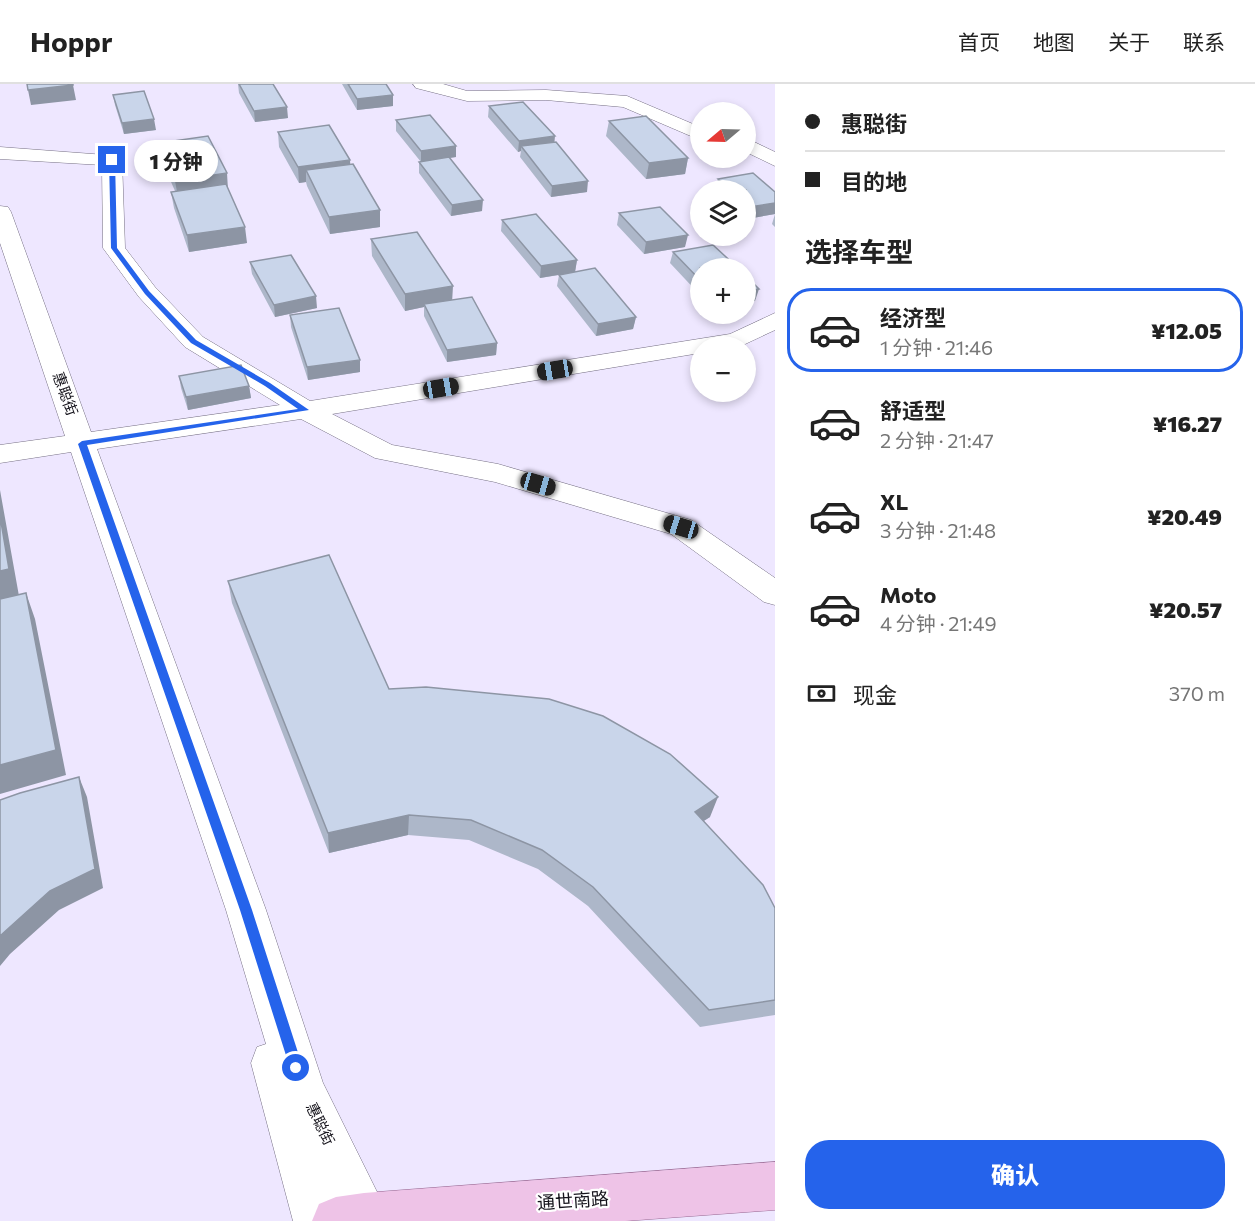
<!DOCTYPE html>
<html lang="zh">
<meta charset="utf-8">
<style>
:root{--surface:#fff;--page:#f2f2f2;--text:#222;--muted:#767676;--line:#e0e0e0;--accent:#2563eb}
body{margin:0;font-family:Commissioner,"Noto Sans SC",sans-serif;background:var(--page);color:var(--text);height:100vh;display:flex;flex-direction:column;font-size:22px;white-space:nowrap}
*{box-sizing:border-box;margin:0}
p{font-size:20px;color:var(--muted)}
.icon{flex:none;width:33px;height:33px;fill:none;stroke:currentColor;stroke-width:2;stroke-linecap:round;stroke-linejoin:round}
.map{position:relative;flex:1;overflow:hidden}
.details{display:flex;flex-direction:column;background:var(--surface);width:480px}
.details>*{flex:none}
.guide{display:grid;align-content:center;height:132px;padding:0 30px;background:var(--surface)}
.needle{width:39px;rotate:251deg}
.fabs{position:absolute;left:690px;top:18px;display:grid;gap:12px}
.fabs a{display:grid;place-items:center;width:66px;height:66px;border-radius:50%;background:var(--surface);box-shadow:0 3px 9px #0003;font-size:30px}
.end{position:absolute;width:27px;height:27px;margin:-14px;border:8px solid #2563eb;background:#fff;box-shadow:0 0 0 3px #fff}
.from{border-radius:50%}
.bubble{position:absolute;height:42px;border-radius:21px;background:var(--surface);box-shadow:0 3px 9px #0003;font-size:20px;font-weight:800;line-height:42px;text-align:center}
.car{position:absolute;width:18px;height:36px;margin:-18px -9px;border-radius:8px;box-shadow:0 0 4px 2px #0007;background:linear-gradient(#222 24%,#8ab4d8 0 40%,#222 0 76%,#8ab4d8 0 86%,#222 0)}
.guide b{display:flex;align-items:center;gap:21px;height:57px;font-size:22px}
.guide b+b{border-top:2px solid var(--line)}
.guide i{width:15px;height:15px;background:var(--text)}
ul{padding:0;list-style:none}
li{display:flex;align-items:center;gap:18px;height:84px;margin:0 12px 9px;padding:0 18px;border:3px solid transparent;border-radius:24px}
li div{flex:1}
li b{display:block;font-size:22px}
li em{font-style:normal;font-weight:800}
li.active{border-color:var(--accent)}
li>.icon{width:54px;height:54px;stroke-width:1.5}
h2{padding:0 30px;font-size:27px;line-height:72px}
.pay{display:flex;align-items:center;gap:15px;height:66px;padding:0 30px;font-size:22px}
.pay p{margin-inline-start:auto}
.primary-button{display:flex;gap:12px;margin-top:auto;padding:12px 30px}
.primary-button a{flex:1;height:69px;border-radius:24px;background:var(--accent);color:#fff;font-size:24px;font-weight:800;line-height:69px;text-align:center}
header{display:flex;align-items:center;gap:36px;box-sizing:border-box;height:84px;padding:0 30px;background:var(--surface);border-bottom:2px solid var(--line)}
header strong{font-size:28px}
nav{display:flex;gap:33px;margin-inline-start:auto;font-size:21px}
main{display:flex;flex:1;min-height:0}
.map>svg:first-child{display:block}
</style>
<header>
<strong>Hoppr</strong>
<nav><a>首页</a><a>地图</a><a>关于</a><a>联系</a></nav>
</header>
<main>
<div class="map">
<svg width="775" height="1137" viewBox="0 0 775 1137">
<rect width="100%" height="100%" fill="#eee7ff"/>
<g fill="none" stroke-linecap="round" stroke-linejoin="round">
<defs>
<path id="minor" d="M413,0H443L467,7L546,6L627,12L700,43V56L623,23L546,16L467,17L416,4Z
M746,54L775,68V82L746,68Z
M0,63L119,72L122,76L125,164L155,203L203,253L310,317L730,250L775,229V246L741,262H700V269L332,330L392,361L498,380L691,436L775,494V521L764,518L671,450L495,398L375,374L301,335L97,365L266,826L323,999L381,1116L388,1133L386,1137H293L251,979L257,963L266,960L226,826L71,368L0,379V361L65,352L0,159V122L8,123L11,128L91,348L280,321L185,263L139,213L103,164L102,81L0,75Z"/>
<path id="major" d="M775,1078V1126L625,1137H312L319,1120L336,1113L364,1109Z"/>
</defs>
<!-- minor casing -->
<use href="#minor" stroke="#777185" stroke-width="1"/>
<!-- major casing -->
<use href="#major" stroke="#9b6c96" stroke-width="1"/>
<!-- minor -->
<use href="#minor" fill="#fff" fill-rule="evenodd"/>
<!-- major -->
<use href="#major" fill="#eec3e7" fill-rule="evenodd"/>
</g>
<!-- wall -->
<path fill="#adb7c9" d="M238,0H273L288,34L255,38L239,9Z
M342,0H386L393,11V22L357,26Z
M113,11L156,46L124,50L115,21Z
M489,22L554,58L587,108L551,113L520,73L521,67L518,68L488,33Z
M396,36L456,62V73L449,74L482,127L451,132L419,89V78H421L396,47Z
M609,37L688,74L685,90L646,95L606,52Z
M278,48L350,80L380,126V143L330,150L307,102L306,98L299,99L279,63Z
M159,59L228,106L247,159L189,168L174,124L171,108L175,107L161,75Z
M718,95L775,108V143L772,140L775,130L747,135L746,134V106H715Z
M619,129L685,163L644,170L617,141Z
M502,136L577,176L575,188L636,233L633,245L596,252L557,202L559,191L540,194L501,147Z
M371,155L452,216L497,259L496,271L447,278L424,232V223L405,227L372,172Z
M673,168L700,184V211L670,179Z
M250,178L317,224L275,233L252,190Z
M290,231L360,288L308,296L291,243Z
M179,292L249,302L251,314L188,326L181,304Z
M228,497L389,605L710,733L704,737L775,824V931L700,943L588,822L538,785L469,756L408,751L329,769L232,519Z"/>
<!-- shaded-wall -->
<path fill="#8d95a4" d="M73,1L76,16L31,21L28,6Z
M393,11V22L357,26V15Z
M287,23L288,34L255,38L254,27Z
M154,35L156,46L124,50L122,39Z
M555,52L554,63L521,62V67L518,68L519,57Z
M456,62V73L421,78V67Z
M688,74L685,90L646,95L649,79Z
M350,76L351,92L306,86V98L299,99L298,83Z
M227,89L228,106L178,113L175,97Z
M588,97L587,108L551,113L552,102Z
M483,116L482,127L451,132L452,121Z
M775,119V130L747,135L750,123Z
M380,126V143L330,150L329,133Z
M245,143L247,159L189,168L187,151Z
M688,151L685,163L644,170L646,158Z
M577,176L575,188L540,194L541,182Z
M453,202L452,219L424,220V223L405,227V210Z
M759,205L755,217L746,218V207Z
M316,212L317,224L275,233L274,221Z
M636,233L633,245L596,252L598,240Z
M497,259L496,271L447,278V266Z
M360,276V288L308,296L307,283Z
M249,302L251,314L188,326L186,313Z
M0,406L19,512L0,516Z
M26,509L35,535L66,691L0,710V681Z
M79,693L87,713L103,804L59,826L10,870L0,882V852Z
M718,713L710,733L687,747L695,728Z
M409,731L408,751L329,769L328,749Z"/>
<!-- building -->
<path fill="#c9d5ea" stroke="#8d95a4" stroke-width="1.5" d="M27,0H73V1L28,6Z
M239,0H273L287,23L254,27Z
M348,0H386L393,11L357,15Z
M144,7L154,35L122,39L113,11Z
M523,18L555,52L519,57L489,22Z
M430,31L456,62L421,67L396,36Z
M646,32L688,74L649,79L609,37Z
M329,41L350,76L298,83L278,48Z
M208,52L227,89L175,97L159,59Z
M556,58L588,97L552,102L521,62Z
M449,73L483,116L452,121L419,78Z
M353,80L380,126L329,133L306,86Z
M753,89L775,108V119L750,123L746,120V106H730L718,95Z
M226,100L245,143L187,151L171,108Z
M660,123L688,151L646,158L619,129Z
M536,130L577,176L541,182L502,136Z
M417,148L453,202L405,210L371,155Z
M713,161L738,184H700V196L673,168Z
M291,171L316,212L274,221L250,178Z
M595,184L636,233L598,240L559,191Z
M746,192L759,205L746,207Z
M472,213L497,259L447,266L424,220Z
M339,224L360,276L307,283L290,231Z
M241,281L249,302L186,313L179,292Z
M0,432L9,485L0,487Z
M329,471L389,605L426,603L549,615L603,632L670,670L718,713L695,728L763,801L775,824V916L709,926L593,803L542,766L471,736L409,731L328,749L228,497Z
M26,509L56,666L0,681V515Z
M79,693L95,785L50,807L0,852V716L20,709Z"/>
<!-- route -->
<path fill="#2563eb" d="M112,74L115,76L117,164L149,207L196,256L270,299L309,326L87,361L252,826L303,984L301,989L296,991L292,989L290,984L240,826L78,360L82,357L298,325L265,302L191,259L145,210L111,164L109,76Z"/>
<g text-anchor="middle" stroke-width="4.5" stroke-linejoin="round" paint-order="stroke">
<!-- street labels -->
<g font-size="15" fill="#16141c" stroke="#fff">
<text transform="translate(65 310) rotate(70)" y="5">惠聪街</text>
<text transform="translate(320 1040) rotate(64)" y="5">惠聪街</text>
</g>
<!-- near-street labels -->
<g font-size="18" fill="#16141c" stroke="#fff">
<text transform="translate(573 1117) rotate(-4)" y="6">通世南路</text>
</g>
</g>
</svg>
<div class="fabs">
<a><svg class="needle" viewBox="-14 -14 28 28"><path d="M0-13l5 13h-10z" fill="#e53935"/><path d="M0 13l5-13h-10z" fill="#767676"/></svg></a>
<a><svg class="icon" aria-label="layers" viewBox="0 0 24 24"><path d="M12 4l9 5-9 5-9-5zM3 14l9 5 9-5"/></svg></a>
<a>+</a>
<a>−</a>
</div>
<i class="end from" style="left:296px;top:984px"></i>
<i class="end" style="left:112px;top:76px"></i>
<div class="bubble" style="left:134px;top:56px;width:84px">1 分钟</div>
<i class="car" style="left:555px;top:286px;rotate:261deg"></i>
<i class="car" style="left:441px;top:304px;rotate:81deg"></i>
<i class="car" style="left:538px;top:400px;rotate:106deg"></i>
<i class="car" style="left:681px;top:443px;rotate:287deg"></i>
</div>
<section class="details">
<div class="guide">
<b><i class="from"></i>惠聪街</b>
<b><i></i>目的地</b>
</div>
<h2>选择车型</h2>
<ul>
<li class="active"><svg class="icon" aria-label="car" viewBox="0 0 24 24"><path d="M5 17H2v-5l4-1 3-4h7l3 4 3 1v5h-3M9 17h6M6 11h13"/><circle cx="7" cy="17" r="2"/><circle cx="17" cy="17" r="2"/></svg><div><b>经济型</b><p>1 分钟 · 21:46</p></div><em>¥12.05</em></li>
<li><svg class="icon" aria-label="car" viewBox="0 0 24 24"><path d="M5 17H2v-5l4-1 3-4h7l3 4 3 1v5h-3M9 17h6M6 11h13"/><circle cx="7" cy="17" r="2"/><circle cx="17" cy="17" r="2"/></svg><div><b>舒适型</b><p>2 分钟 · 21:47</p></div><em>¥16.27</em></li>
<li><svg class="icon" aria-label="car" viewBox="0 0 24 24"><path d="M5 17H2v-5l4-1 3-4h7l3 4 3 1v5h-3M9 17h6M6 11h13"/><circle cx="7" cy="17" r="2"/><circle cx="17" cy="17" r="2"/></svg><div><b>XL</b><p>3 分钟 · 21:48</p></div><em>¥20.49</em></li>
<li><svg class="icon" aria-label="car" viewBox="0 0 24 24"><path d="M5 17H2v-5l4-1 3-4h7l3 4 3 1v5h-3M9 17h6M6 11h13"/><circle cx="7" cy="17" r="2"/><circle cx="17" cy="17" r="2"/></svg><div><b>Moto</b><p>4 分钟 · 21:49</p></div><em>¥20.57</em></li>
</ul>
<div class="pay"><svg class="icon" aria-label="cash" viewBox="0 0 24 24"><path d="M3 7h18v10H3z"/><circle cx="12" cy="12" r="2"/></svg>现金<p>370 m</p></div>
<div class="primary-button"><a>确认</a></div>
</section>
</main>
